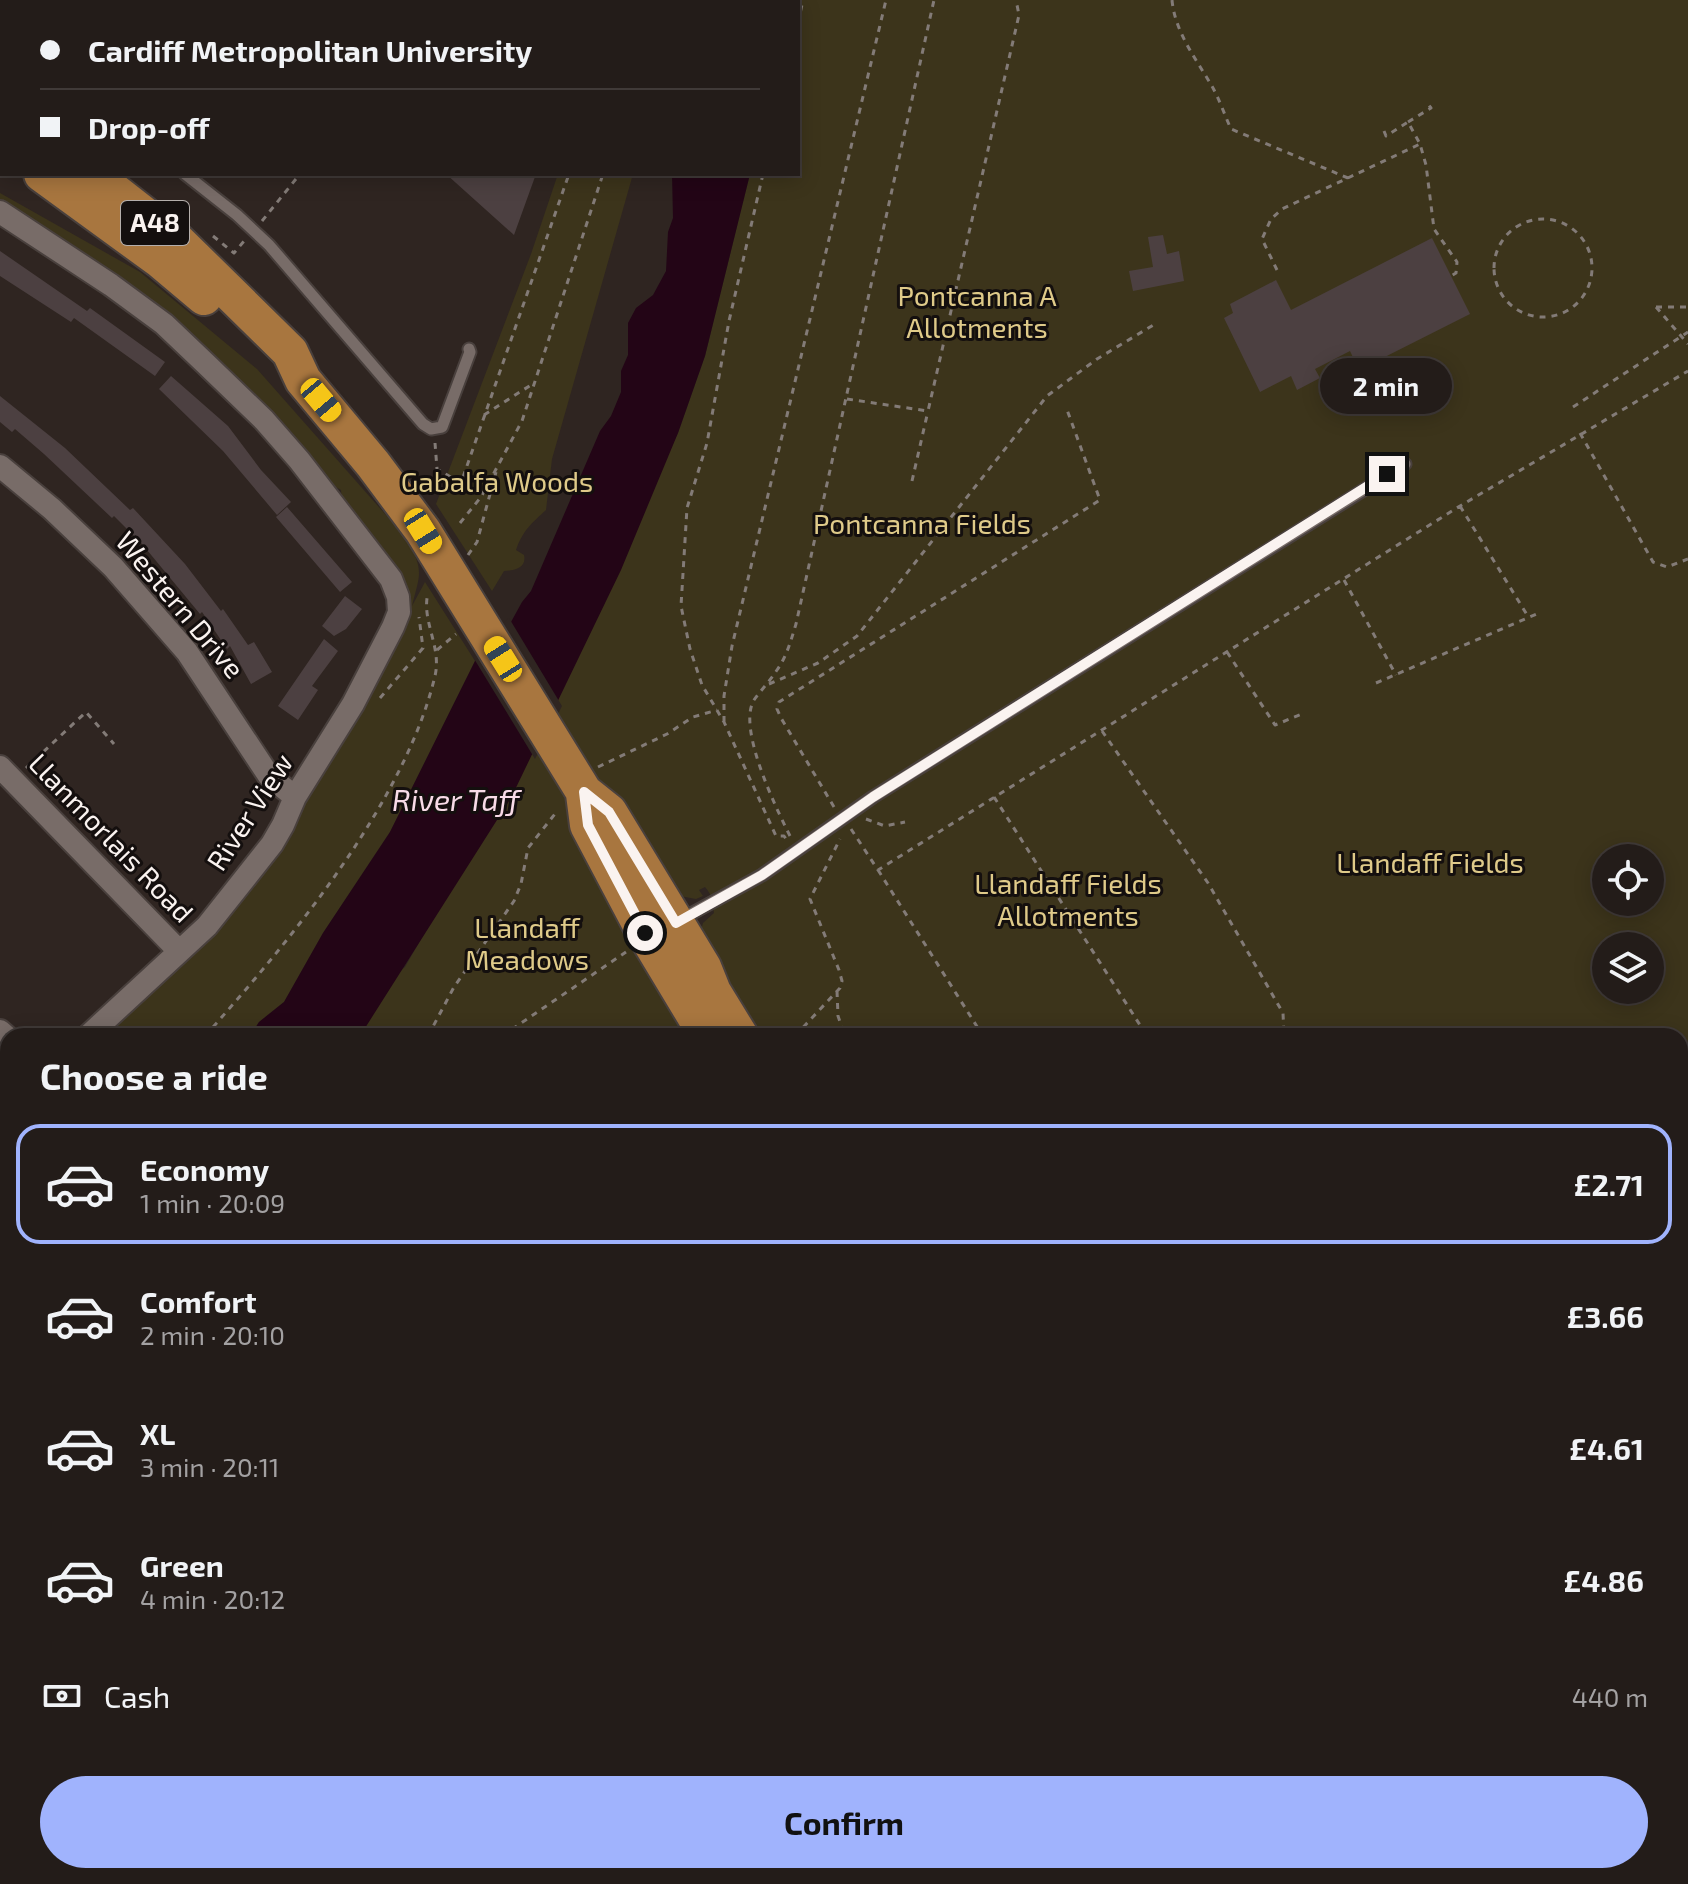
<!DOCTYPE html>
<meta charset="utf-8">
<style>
:root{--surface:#231c19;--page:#2b2522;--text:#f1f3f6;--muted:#a3a1a2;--line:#403a38;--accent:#a0b3fd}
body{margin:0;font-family:"Exo 2",sans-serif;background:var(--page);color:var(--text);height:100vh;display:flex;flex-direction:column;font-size:30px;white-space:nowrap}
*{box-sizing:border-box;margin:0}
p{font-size:26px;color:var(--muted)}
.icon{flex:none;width:44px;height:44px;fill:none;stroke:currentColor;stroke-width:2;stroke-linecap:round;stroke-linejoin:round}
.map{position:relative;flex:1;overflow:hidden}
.side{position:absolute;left:0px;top:1028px;width:1688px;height:856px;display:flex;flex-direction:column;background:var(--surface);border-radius:24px 24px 0 0;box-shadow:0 4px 20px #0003,0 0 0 2px var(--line)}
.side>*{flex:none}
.banner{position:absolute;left:0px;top:0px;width:800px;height:176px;box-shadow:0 4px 20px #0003,0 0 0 2px var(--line);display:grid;align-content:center;height:176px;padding:0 40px;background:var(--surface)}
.controls{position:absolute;left:1592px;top:844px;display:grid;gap:16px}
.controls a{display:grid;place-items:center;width:72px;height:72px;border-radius:50%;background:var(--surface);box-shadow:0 4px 20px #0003,0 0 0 2px var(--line);font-size:40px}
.end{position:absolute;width:36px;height:36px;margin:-18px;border:10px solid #faf3f0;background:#111;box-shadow:0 0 0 4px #111}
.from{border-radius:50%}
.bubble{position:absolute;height:56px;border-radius:28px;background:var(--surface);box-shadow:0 4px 20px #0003,0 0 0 2px var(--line);font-size:26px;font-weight:700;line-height:56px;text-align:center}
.car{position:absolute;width:24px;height:48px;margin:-24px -12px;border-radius:10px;box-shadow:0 0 6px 2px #0007;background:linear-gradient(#f5c518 24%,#345 0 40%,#f5c518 0 76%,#345 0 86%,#f5c518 0)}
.banner b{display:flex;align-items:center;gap:28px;height:76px;font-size:30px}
.banner b+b{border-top:2px solid var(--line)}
.banner i{width:20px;height:20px;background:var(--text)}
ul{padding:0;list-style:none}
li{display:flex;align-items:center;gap:24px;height:120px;margin:0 16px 12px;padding:0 24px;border:4px solid transparent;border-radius:24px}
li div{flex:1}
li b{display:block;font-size:30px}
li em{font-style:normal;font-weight:700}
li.current{border-color:var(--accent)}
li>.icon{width:72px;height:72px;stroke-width:1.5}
h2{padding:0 40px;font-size:36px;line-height:96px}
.pay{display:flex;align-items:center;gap:20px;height:88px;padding:0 40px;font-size:30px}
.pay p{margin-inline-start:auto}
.primary-button{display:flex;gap:16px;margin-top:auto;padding:16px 40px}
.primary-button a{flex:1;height:92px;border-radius:48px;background:var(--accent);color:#111;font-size:32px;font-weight:700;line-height:92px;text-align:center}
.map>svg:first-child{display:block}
</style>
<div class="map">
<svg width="1688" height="1884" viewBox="0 0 1688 1884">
<rect width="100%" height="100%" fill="#2f2521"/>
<!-- green -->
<path fill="#3c341b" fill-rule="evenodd" d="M789,0H1688V1840L1680,1847V1036H747L701,930L703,923L714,913C712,902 713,896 705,887L699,890L703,896L696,899L680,896L591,777L588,761L582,753L576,755L560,733V718L555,714L549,695L678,433L705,356L750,174H798V2H789ZM1606,858H1650V902H1606ZM1606,946H1650V990H1606Z
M558,174H633L552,459L546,510C532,523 523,530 516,550L524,555C527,568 514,571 504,571L492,591L436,504L531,254Z
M0,193L140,272L257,369L408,540C424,573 420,573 412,606L425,582L475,661L390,832L323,933L284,1002L259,1022L250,1036H104L282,848L299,820L302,805L387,628L391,596L342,500L341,490L331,484L254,404L0,209Z
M533,743L561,777L594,874L628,941L669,1008L698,1036H326L405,967Z
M8,1126V1362L0,1372V1134Z
M8,1498V1876H668L654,1884H0V1508Z
M904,1876H1145L1136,1884H911Z
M1347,1876H1478L1490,1884H1353Z
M1522,1876H1645L1635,1884H1534Z"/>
<!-- water -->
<path fill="#230516" d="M672,174H750L705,356L678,433L621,570L511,798L360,1036H250L259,1022L284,1002L323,933L390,832L475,661L511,622L522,602L531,591L600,431L611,416L621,392V371L628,355V323L636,308L653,295L666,271L668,232L673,218Z
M8,1362V1520L0,1531V1372Z"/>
<!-- pier -->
<path fill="#2f2521" d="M509,618L562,706L535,759L473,657L494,631Z"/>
<!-- building -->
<path fill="#4c4041" d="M446,174H536L514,235Z
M1163,235L1167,254L1179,251L1184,281L1133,291L1129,271L1153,267L1148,237Z
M1432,238L1470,314L1359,370L1350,351L1315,369L1320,378L1297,390L1291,376L1260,392L1224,318L1233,313L1230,304L1276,280L1291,310Z
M0,251L87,311L90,308L165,362L155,376L74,318L71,322L0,276Z
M171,376L228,426L261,470L291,502L277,515L223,451L159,389Z
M0,396L65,448L130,510L133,508L185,564L221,611L223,609L248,645L254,642L272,672L251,684L230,646L227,649L202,612L200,614L142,544L114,516L112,518L44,454L15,429L12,432L0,422Z
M287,507L352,582L340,592L276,517Z
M345,596L362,609L346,629L334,636L322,626Z
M324,639L338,651L312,686L318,690L298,720L278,706Z"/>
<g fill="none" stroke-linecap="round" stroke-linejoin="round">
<defs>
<path id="service" d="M83,2L85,0
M185,174L237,215L269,245L423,424L431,429L442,427L470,352L469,349
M678,921L762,875L873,797L1405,464"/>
<path id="minor" d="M0,212L111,285L164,324L206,364L264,420L299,460L391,579L398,597L399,612L393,627L353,704L295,797L283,825L272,844L207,926L88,1036
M0,466L52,509L113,567L187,652L269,776L295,797
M0,767L179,951
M0,1031L8,1038
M0,1120L8,1112
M1269,1876L1273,1884
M1493,1876L1505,1884"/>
<path id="primary" d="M1670,1884L1679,1876"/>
<path id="trunk" d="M0,107L2,109
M0,145L2,146
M42,174L160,260L204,297
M92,174L175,239L290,352L303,380L373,464L423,531L584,792L609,812L703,967L713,992L740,1036
M584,794L588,825L645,933L707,1036
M1217,1876L1222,1884"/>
</defs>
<!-- service casing -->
<use href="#service" stroke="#49403d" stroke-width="15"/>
<!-- minor casing -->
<use href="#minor" stroke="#49403d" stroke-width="26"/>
<!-- primary casing -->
<use href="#primary" stroke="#49403d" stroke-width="38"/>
<!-- trunk casing -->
<use href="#trunk" stroke="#49403d" stroke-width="40"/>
<!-- path -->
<path stroke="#837b77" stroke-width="3" stroke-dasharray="6 6" stroke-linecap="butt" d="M244,0L247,2
M1172,0C1175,33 1197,60 1213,88C1220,101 1225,116 1231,129L1348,178
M611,2V0
M646,2L647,0
M798,23L803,0
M1408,122L1431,108L1428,104
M1384,131L1386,136L1408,122L1420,144L1426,165L1434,229L1457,262L1456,273L1451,276
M763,174L729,321L707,443L687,508L681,606L690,649L702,685L724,722L776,836H784L786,839
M1494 268a49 49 0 1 1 98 0a49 49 0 1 1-98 0Z
M262,221L300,174
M213,236L234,253L245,240
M1277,270L1262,239L1271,219L1282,209L1420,144
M1656,307L1688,344
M1656,307H1688
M847,399L928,411L1019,15L1016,0
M1573,407L1688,332
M484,415L534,383
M1580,433L1653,562L1667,567L1688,559
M435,443L437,469L461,483L569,174
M912,481L928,411
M1460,506L1529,618
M460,523L481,497L522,421L603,174
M468,555L477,542L496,472
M1344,580L1396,675
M437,650L456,634
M1227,652L1275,725L1302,714
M1376,683L1539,613
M769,684L818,663L857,636L1047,396L1097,359L1155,324
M380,698L423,648L419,617
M724,722V696L732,646L886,0
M1102,731L1208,883L1283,1013L1284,1036
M598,767L667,734L693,717L717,710
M26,768L86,712L114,744
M994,797L1147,1036
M834,807L781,718L777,709L779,702L1100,500L1066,407
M866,819L885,826L905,822
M851,829L878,870L1460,506L1688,371
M790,836C776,808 737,728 754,700C761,690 770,681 777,670C787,656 791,640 796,624L934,0
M878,870L983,1036
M837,991L838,1016L845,1036
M205,1036C291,940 405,802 435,676C442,646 421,621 428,593
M428,1036L454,987L514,901L521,884L528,848L558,810
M502,1036L626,952
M795,1036L840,988L842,981L839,970L810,899L840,839
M0,1258L8,1249
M1680,1308L1688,1306
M0,1573L8,1562
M1680,1792L1688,1807
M1680,1814L1688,1817
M491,1876L496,1884
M413,1884L421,1876"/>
<!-- service -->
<use href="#service" stroke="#786c68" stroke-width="11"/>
<!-- minor -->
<use href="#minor" stroke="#786c68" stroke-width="22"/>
<!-- primary -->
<use href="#primary" stroke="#9c7449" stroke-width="34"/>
<!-- trunk -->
<use href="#trunk" stroke="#a8763f" stroke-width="36"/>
</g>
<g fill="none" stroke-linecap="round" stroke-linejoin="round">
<!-- route -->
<path stroke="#faf3f0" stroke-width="10" d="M645,933L588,825L584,792L609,812L676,923L762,875L873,797L1387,474"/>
</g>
<g text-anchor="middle" stroke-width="6" stroke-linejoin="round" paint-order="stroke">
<!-- shield labels -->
<rect fill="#140f0e" stroke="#b5afac" stroke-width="2" x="121" y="201" width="68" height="44" rx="6"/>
<g font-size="26" font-weight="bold" fill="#faf3f0">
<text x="155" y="232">A48</text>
</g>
<!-- park labels -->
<g font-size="28" fill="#dfca89" stroke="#140f0e">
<text x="977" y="306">Pontcanna A<tspan x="977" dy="32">Allotments</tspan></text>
<text x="497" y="492">Gabalfa Woods</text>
<text x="922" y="534">Pontcanna Fields</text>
<text x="1430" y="873">Llandaff Fields</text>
<text x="1068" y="894">Llandaff Fields<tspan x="1068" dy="32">Allotments</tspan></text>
<text x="527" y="938">Llandaff<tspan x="527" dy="32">Meadows</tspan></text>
</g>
<!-- street labels -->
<g font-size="28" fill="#faf3f0" stroke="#140f0e">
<text transform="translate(180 605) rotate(50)" y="10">Western Drive</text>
<text transform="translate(250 812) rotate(-57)" y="10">River View</text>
<text transform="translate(111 838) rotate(46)" y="10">Llanmorlais Road</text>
</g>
<!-- water labels -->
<g font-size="30" font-style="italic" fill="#f8dbe7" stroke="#140f0e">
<text x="456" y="811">River Taff</text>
</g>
</g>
</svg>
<div class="controls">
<a><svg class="icon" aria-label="locate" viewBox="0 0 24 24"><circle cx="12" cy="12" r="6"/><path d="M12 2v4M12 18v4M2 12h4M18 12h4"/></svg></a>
<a><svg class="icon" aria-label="layers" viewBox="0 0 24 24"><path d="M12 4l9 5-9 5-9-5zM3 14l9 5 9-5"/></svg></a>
</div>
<i class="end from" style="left:645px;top:933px"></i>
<i class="end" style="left:1387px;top:474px"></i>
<div class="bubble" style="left:1320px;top:358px;width:132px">2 min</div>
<i class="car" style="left:321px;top:400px;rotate:140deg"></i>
<i class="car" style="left:423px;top:531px;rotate:148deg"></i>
<i class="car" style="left:503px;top:659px;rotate:328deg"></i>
<div class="banner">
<b><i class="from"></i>Cardiff Metropolitan University</b>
<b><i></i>Drop-off</b>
</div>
<section class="side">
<h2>Choose a ride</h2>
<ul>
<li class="current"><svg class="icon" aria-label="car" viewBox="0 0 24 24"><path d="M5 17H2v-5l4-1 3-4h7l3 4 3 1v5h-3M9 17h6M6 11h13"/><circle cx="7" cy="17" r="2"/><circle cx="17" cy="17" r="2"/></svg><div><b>Economy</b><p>1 min · 20:09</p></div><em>£2.71</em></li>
<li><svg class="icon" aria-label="car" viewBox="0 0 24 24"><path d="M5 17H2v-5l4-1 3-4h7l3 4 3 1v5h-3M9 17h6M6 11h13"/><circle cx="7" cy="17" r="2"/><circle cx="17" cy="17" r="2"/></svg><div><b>Comfort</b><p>2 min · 20:10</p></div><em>£3.66</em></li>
<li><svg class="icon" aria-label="car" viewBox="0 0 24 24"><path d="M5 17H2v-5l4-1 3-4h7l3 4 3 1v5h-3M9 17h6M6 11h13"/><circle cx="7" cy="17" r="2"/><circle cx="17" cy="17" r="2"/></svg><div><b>XL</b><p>3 min · 20:11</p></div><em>£4.61</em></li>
<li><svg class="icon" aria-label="car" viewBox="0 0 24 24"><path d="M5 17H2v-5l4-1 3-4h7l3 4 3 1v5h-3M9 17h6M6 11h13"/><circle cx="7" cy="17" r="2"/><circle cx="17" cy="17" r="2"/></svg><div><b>Green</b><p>4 min · 20:12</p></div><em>£4.86</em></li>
</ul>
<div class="pay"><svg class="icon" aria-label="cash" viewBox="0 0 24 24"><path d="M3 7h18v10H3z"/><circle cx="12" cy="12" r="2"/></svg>Cash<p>440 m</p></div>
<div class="primary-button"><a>Confirm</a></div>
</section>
</div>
